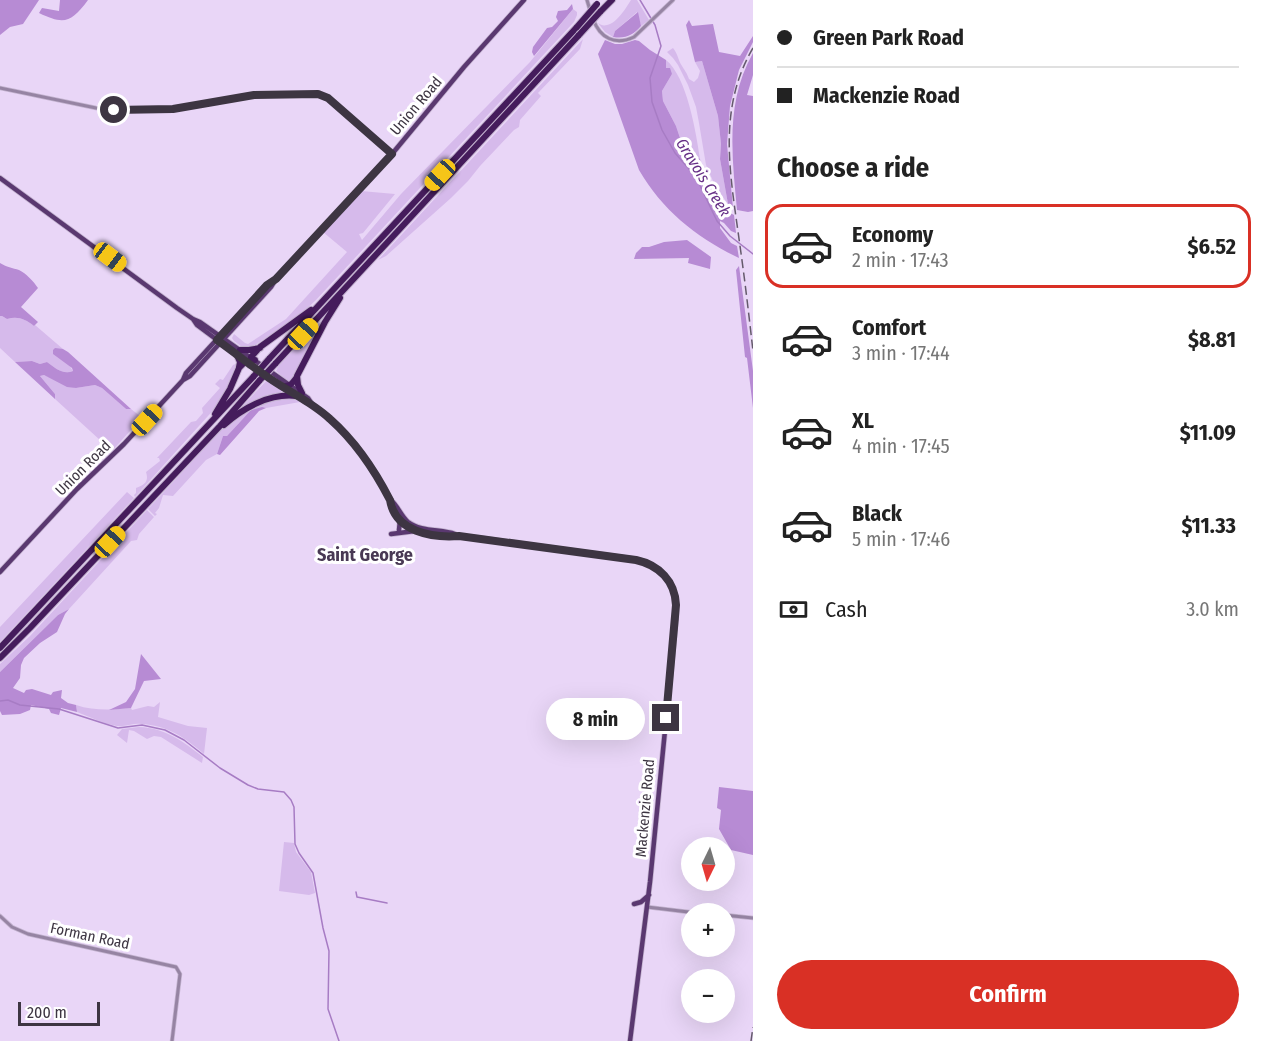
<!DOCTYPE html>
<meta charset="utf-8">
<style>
:root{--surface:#fff;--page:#f6f6f6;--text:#222;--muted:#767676;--line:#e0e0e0;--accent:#d93025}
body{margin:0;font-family:"Fira Sans Condensed",sans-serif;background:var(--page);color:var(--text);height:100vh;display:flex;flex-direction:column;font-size:22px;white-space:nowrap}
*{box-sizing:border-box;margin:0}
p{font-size:20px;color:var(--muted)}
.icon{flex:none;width:33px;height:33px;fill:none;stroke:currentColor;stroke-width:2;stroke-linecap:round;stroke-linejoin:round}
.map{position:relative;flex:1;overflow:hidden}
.panel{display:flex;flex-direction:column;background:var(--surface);width:510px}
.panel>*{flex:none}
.hud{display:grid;align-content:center;height:132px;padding:0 24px;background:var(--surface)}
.needle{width:39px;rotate:185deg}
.tools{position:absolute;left:681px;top:837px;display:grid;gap:12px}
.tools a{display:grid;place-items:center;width:54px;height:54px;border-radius:50%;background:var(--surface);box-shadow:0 6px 24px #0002;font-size:30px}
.scale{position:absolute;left:18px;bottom:15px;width:82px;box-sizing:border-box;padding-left:6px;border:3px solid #3d3542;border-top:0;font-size:16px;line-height:21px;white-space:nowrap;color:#3d3542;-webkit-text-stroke:4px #fff;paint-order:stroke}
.end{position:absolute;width:27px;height:27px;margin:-14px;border:8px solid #3d3542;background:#fff;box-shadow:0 0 0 3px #fff}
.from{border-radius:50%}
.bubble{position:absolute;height:42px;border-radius:21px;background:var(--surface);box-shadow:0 6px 24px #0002;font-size:20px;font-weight:700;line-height:42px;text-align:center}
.car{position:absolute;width:18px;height:36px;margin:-18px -9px;border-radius:8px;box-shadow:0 0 4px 2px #0007;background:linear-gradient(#f5c518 24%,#345 0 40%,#f5c518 0 76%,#345 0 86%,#f5c518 0)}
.hud b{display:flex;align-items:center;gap:21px;height:57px;font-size:22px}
.hud b+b{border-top:2px solid var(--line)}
.hud i{width:15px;height:15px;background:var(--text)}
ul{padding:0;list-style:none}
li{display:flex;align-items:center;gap:18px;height:84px;margin:0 12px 9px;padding:0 12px;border:3px solid transparent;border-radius:18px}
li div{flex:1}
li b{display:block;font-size:22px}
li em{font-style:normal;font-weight:700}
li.current{border-color:var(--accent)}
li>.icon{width:54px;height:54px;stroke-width:1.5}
h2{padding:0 24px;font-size:27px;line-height:72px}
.pay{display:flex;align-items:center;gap:15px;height:66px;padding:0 24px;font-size:22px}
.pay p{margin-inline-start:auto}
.cta{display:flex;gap:12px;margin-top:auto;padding:12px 24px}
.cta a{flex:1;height:69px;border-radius:36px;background:var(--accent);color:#fff;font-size:24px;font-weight:700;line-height:69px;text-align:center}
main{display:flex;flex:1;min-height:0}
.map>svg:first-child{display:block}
</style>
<main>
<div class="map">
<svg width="753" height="1041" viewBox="0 0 753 1041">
<rect width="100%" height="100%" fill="#e9d6f7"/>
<!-- green -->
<path fill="#d6baeb" d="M631,0H637L649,20L641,26L637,12L615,31L613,37L605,32L598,23C601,25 603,26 607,25C617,23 626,8 631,0Z
M573,9L577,12V15L574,22L316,300L300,315L252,347H242L234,341L232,338L234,334L245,343L248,344L286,319L347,252L323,232L361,191L395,194L363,233L359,234L362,240L401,194L530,62Z
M583,39L580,49L538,93L541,96L520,120L519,127L514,130L480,166L468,181L451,198L386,256L378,260Z
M673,48C678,54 678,60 682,66C685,71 687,73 689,79L694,82L698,78L700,71L695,62L702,61L718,116L721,144L720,159L728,204L716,188L706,165L699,123L696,107L688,85L678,65L673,58L667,52Z
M666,60C687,77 696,132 700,159L683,147L676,126L663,101L662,91L672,74L666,68Z
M328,314L295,378L290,383L276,371L279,365Z
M0,316H2L7,319C18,316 25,319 34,326L35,325L63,349H59L73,371C63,375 55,368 47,362L40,364L32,361L15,362L0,348Z
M238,363L225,392L217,406L135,497L134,495L136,493V488C145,485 149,481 146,472L160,461L159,458H157L191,422L196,421L203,413L202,408L220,388L215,384L220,379L223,380L233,365Z
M44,375L76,388L95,385L102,388L126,409H131L140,416L139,421L112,451L55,399V394L40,376Z
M267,380L283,390L280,393L259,400L236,413Z
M288,397L294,398L300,402L266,408C249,406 238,426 227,436H223L217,454L206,460L173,496L163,495L159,508L155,513L157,514L155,516L148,509L223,428C244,411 262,403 288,397Z
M127,492L134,498L0,642V627Z
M147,510L154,517L139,534L137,540L131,541L69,609L58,615L0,672V664L30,636Z
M160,702L158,717L188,726L207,728L204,754C184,737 167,725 141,724C133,723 125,727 117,726C104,724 90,717 77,712L76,705C94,711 112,710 131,708L132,710L148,706L154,707Z
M139,727C165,728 183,741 203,757L202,763L161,737L154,736L147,739L134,731L129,730L127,743L117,735L122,729Z
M284,842L294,843L296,852L311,872L315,893L309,895L279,891Z"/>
<!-- forest -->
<path fill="#b78bd4" d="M0,0H39L23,24L10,27L0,35Z
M60,0H88C71,23 64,25 39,13L42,8L59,11Z
M572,4L573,9L534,56L532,52L533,47L547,28L552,27L558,21L556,17L558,11L567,10Z
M638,12L641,26C633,35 626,39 613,37L615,31Z
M689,20L692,26L713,24L719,52L740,56L753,36V42L739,70L730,106L727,144L733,208L728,204L720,159L721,144L718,116L702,61L695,62L686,25Z
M605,40L615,44H622L635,40L639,41L650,50L666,60V68H670L672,74L662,91L663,101L676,126L683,147L700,159C703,180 714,206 734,215L736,233L731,231L724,223L720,221V228L731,243L737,246L739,258C697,238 663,211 639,170L598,54Z
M753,53V75L747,95L753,96V211L748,212L737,210C732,156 725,102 753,53Z
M687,240L711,257L710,269L688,263L689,258L634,259L636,253L642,247H649L664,242Z
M0,263C6,267 13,268 19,270C26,273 34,282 38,288L21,307L38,322L34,326C25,319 18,316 7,319L2,316H0Z
M739,266L753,371V408L747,358L745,357L736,270Z
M55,348L63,349L68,352L131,409H126L102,388L95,385L76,388L67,387L44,375L40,376L55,394V399L15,362L32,361L40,364L47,362C55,368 63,375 73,371L72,368L53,354V350Z
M262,407L266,408L259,411L220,455L217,454L223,436H227L251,410Z
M69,609L65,614L57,632L40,643L24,658L21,665L20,678L13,688L24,693L26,690L32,689L51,695L53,692L62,690L61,698L68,703L76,705L77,712L61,708L59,715L51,713L49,709L31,705L30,710L20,714L2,715L0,711V672L58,615Z
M141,654L161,679L144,681L131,708L109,710L126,702L135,689Z
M719,787L753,791V855L731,850L719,829L721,810L717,808Z"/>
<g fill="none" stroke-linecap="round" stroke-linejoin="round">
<!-- stream -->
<path stroke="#a77cc4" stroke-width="1.5" d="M640,0L655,25L661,46L650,78L652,102L662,130L675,153L696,177L717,221L730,236L753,254
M0,701L8,700L20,705L59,709L118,728L142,725L165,730L184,740L220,768L248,785L258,789L284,792L291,800L294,807L295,844L299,853L313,873L323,928L329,951L328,1009L339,1041
M356,892L357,897L387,903"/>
<defs>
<path id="minor" d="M587,0L590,10
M593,19C600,38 615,46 634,37L673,0
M0,88L96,108L114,110L173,109L254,95L318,94L328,98L392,154
M647,907L705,914
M724,915L753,918
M0,916L12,927L28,934L176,967L180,974L172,1041"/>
<path id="major" d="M0,178L177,308L193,319L200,322L308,398L312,404L331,420L356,445L375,473L390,499L391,506L394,511L403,524L412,530L433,534L479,538L640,560C669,570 678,590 676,619L650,882L630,1041
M193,319L197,325L268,378L305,402L312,404
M183,380L190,376L271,287L276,279L392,154L464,67L524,0
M390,499C398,506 401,516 408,522C421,532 441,529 455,534
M399,530L400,520
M391,534L415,531
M0,572L77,489L124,444L183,380L186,373L261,291L273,281
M634,904L641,902L649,895"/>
<path id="highway" d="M600,12L612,0
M240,350H249L260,348
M236,353L240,362L239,367
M269,359L577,27
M275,364L579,35
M250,365L251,357L260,347L311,310
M281,386C290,387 292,384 297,377
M302,393L298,385L297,376L325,322L340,298
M215,414L230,389L239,368L246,361L255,360
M224,425C243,408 270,393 296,396
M0,648L254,376
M0,658L30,628L220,426L260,380"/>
</defs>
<!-- minor casing -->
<use href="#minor" stroke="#c3b3cf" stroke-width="4.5"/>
<!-- major casing -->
<use href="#major" stroke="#c3b3cf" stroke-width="6"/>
<!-- highway casing -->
<use href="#highway" stroke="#c3b3cf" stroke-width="8"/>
<!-- minor -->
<use href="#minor" stroke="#9684a3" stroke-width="3"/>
<!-- major -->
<use href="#major" stroke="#5a3870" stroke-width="4.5"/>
<!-- highway -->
<use href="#highway" stroke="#451c5c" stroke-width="6"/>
<!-- rail -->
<path stroke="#645a6b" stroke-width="1.5" stroke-dasharray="9 4.5" stroke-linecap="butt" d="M753,48C716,111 731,178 740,246C745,281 749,316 753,351
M751,1041L753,1027"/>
<defs>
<path id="highway-bridge" d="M577,27L597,4
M579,35L600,12
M254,376L269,359
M260,380L275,364"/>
</defs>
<!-- highway-bridge casing -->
<use href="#highway-bridge" stroke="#c3b3cf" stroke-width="8" stroke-linecap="butt"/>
<!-- highway-bridge -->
<use href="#highway-bridge" stroke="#451c5c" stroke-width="6"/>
</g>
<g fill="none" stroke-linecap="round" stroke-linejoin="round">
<!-- route -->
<path stroke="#3d3542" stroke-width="8" d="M114,110L173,109L254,95L318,94L328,98L392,154L276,279L267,285L217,340C234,352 251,366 269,378C289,392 312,402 330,419C356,442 374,469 390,500C395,532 432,538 459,536L636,560C659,565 675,581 676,605L666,718"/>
</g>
<g text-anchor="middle" stroke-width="6" stroke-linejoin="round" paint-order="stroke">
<!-- street labels -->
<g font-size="15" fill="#3d3542" stroke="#fff">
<text transform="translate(416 106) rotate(-50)" y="5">Union Road</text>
<text transform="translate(83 468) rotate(-45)" y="5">Union Road</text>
<text transform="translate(645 808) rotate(-85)" y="5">Mackenzie Road</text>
<text transform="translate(90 936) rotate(12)" y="5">Forman Road</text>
</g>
<!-- water labels -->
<g font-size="16" font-style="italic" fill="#662f86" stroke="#fff">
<text transform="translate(704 177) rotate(58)" y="6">Gravois Creek</text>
</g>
<!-- quarter labels -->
<g font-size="18" font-weight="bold" fill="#493954" stroke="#fff">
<text x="365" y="561">Saint George</text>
</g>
</g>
</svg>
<div class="tools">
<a><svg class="needle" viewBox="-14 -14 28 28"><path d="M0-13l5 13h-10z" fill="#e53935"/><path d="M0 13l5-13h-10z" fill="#767676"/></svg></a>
<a>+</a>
<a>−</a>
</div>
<div class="scale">200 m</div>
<i class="end from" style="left:114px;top:110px"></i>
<i class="end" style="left:666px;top:718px"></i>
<div class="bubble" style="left:546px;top:698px;width:99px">8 min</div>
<i class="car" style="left:440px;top:175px;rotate:223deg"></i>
<i class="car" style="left:110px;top:257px;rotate:127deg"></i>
<i class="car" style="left:303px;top:334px;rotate:43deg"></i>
<i class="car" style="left:147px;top:420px;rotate:43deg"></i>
<i class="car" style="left:110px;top:542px;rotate:43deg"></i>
</div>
<section class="panel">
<div class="hud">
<b><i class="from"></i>Green Park Road</b>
<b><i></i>Mackenzie Road</b>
</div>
<h2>Choose a ride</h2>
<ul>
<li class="current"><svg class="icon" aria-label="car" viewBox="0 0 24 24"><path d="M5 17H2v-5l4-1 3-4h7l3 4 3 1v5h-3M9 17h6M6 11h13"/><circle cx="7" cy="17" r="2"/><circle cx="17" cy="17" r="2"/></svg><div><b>Economy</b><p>2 min · 17:43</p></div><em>$6.52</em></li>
<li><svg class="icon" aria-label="car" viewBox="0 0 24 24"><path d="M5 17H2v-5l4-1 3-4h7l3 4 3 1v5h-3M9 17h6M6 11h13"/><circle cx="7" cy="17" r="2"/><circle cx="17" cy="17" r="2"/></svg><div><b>Comfort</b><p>3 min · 17:44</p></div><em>$8.81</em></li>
<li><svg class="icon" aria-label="car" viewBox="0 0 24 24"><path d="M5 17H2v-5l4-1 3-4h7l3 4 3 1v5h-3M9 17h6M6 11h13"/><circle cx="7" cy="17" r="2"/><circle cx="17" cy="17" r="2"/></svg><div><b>XL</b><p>4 min · 17:45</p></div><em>$11.09</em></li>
<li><svg class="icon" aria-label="car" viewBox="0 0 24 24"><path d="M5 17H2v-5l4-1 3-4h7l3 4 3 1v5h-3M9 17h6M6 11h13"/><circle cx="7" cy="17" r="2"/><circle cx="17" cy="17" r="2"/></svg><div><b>Black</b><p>5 min · 17:46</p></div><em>$11.33</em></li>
</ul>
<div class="pay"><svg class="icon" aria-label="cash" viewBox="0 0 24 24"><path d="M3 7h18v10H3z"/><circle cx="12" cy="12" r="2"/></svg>Cash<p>3.0 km</p></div>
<div class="cta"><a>Confirm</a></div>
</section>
</main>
